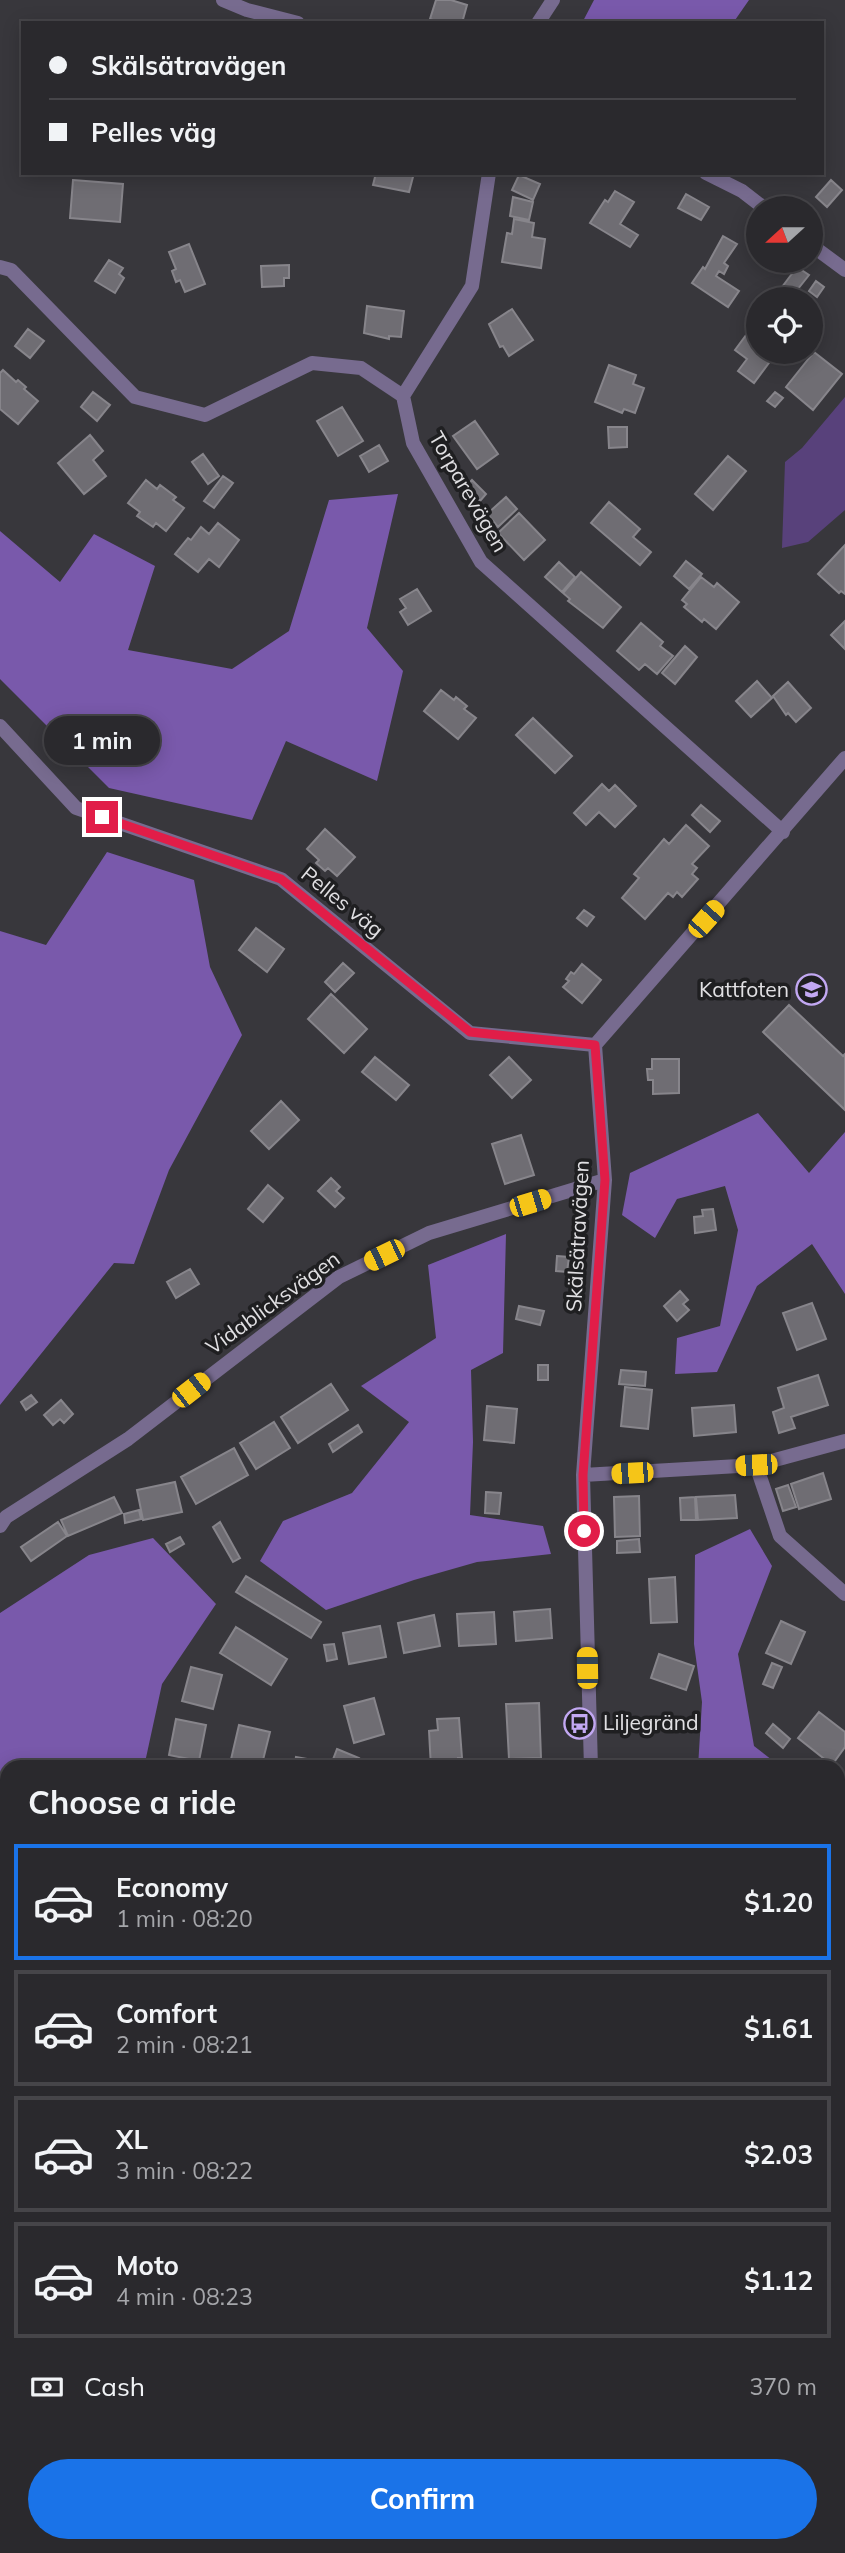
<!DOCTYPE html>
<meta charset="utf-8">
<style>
:root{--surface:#2a292d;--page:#363539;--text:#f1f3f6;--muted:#a5a6aa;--line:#464549;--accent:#1a73e8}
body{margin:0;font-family:Mulish,sans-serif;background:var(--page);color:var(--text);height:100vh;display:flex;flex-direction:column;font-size:26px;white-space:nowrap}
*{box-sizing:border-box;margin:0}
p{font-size:23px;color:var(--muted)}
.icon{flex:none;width:38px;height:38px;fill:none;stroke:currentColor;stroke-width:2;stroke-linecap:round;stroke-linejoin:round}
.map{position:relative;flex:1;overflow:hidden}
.details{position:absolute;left:0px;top:1760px;width:845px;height:793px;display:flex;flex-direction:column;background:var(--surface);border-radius:21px 21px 0 0;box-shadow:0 4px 18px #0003,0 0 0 2px var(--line)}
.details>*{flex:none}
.guide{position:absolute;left:21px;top:21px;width:803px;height:154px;border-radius:0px;box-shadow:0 4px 18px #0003,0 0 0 2px var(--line);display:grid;align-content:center;height:154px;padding:0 28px;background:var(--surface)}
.needle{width:46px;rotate:249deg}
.fabs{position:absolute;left:746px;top:196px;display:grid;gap:14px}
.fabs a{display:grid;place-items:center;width:77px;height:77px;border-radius:50%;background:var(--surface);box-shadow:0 4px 18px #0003,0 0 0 2px var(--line);font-size:35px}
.end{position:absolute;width:32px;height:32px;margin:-16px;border:9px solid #e11d48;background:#fff;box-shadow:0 0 0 4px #fff}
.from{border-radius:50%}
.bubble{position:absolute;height:49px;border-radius:24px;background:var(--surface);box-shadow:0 4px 18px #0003,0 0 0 2px var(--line);font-size:23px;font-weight:700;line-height:49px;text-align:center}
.car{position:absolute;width:21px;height:42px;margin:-21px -10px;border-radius:9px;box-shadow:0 0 5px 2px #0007;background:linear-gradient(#f5c518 24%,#345 0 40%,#f5c518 0 76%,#345 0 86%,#f5c518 0)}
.guide b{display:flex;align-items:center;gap:24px;height:66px;font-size:26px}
.guide b+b{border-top:2px solid var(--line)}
.guide i{width:18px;height:18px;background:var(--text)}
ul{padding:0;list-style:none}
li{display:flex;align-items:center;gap:21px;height:116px;margin:0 14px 10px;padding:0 14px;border:4px solid var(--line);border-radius:0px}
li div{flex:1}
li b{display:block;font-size:26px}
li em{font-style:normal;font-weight:700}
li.current{border-color:var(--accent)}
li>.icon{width:63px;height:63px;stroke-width:1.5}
h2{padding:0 28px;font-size:32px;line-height:84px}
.pay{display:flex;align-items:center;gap:18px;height:77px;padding:0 28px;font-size:26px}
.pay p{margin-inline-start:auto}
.action{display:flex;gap:14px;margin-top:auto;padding:14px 28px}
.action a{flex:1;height:80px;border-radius:42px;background:var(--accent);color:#fff;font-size:28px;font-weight:700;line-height:80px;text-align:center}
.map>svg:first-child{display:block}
</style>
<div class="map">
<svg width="845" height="2553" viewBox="0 0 845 2553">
<rect width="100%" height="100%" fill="#38373c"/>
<!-- green -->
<path fill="#58417b" d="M845,397V510L808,542L782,548L785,462L802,448Z"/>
<!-- forest -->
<path fill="#7959ab" d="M594,0H749L733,23H582Z
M398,494L367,628L403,671L377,781L286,741L252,820L109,788L0,679V531L60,582L94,534L155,566L128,650L232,669L289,631L329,500Z
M107,852L194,880L210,967L242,1035L169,1170L134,1264L114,1263L0,1405V931L46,945Z
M758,1113L809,1173L845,1132V1294L812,1244L757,1286L717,1372L675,1374L677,1338L720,1326L738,1230L725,1186L677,1199L655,1238L622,1215L630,1173Z
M506,1234L503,1353L471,1370L473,1442L470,1515L543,1526L551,1554L477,1562L414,1580L326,1610L260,1561L283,1521L352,1493L409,1422L361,1386L436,1338L428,1265Z
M750,1529L772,1566L738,1654L754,1746L781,1767H698L702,1702L694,1644L695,1555Z
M153,1538L216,1604L162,1684L144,1767L7,1768V1822L0,1821V1613L89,1555Z
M845,1793V1982L838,1980V1798Z"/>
<!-- building -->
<path fill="#6f6d73" stroke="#87858b" stroke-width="2" d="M436,0H451L467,5L462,23H441L430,19Z
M376,173H414L409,192L373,185Z
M519,175L540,184L533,200L512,190Z
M73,180L123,184L120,222L70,218Z
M831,180L842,190L827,207L816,197Z
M615,191L634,202L620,224L638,235L630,247L590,223L605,200L608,202Z
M686,194L709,207L701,220L678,208Z
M513,197L533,202L529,220L510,216Z
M514,219L534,223L532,237L545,239L541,268L502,262L507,233L512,234Z
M723,236L737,244L724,263L728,266L724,274L719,271L716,276L739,291L728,307L692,283L703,267L705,269Z
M189,244L205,284L185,292L180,280L176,282L172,271L176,269L169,252Z
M109,260L123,268L119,274L124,278L115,293L95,281Z
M289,265V278H284V286L262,287L261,266Z
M797,267L809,275L790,299L779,291Z
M816,281L824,287L817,297L809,291Z
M367,306L404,311L401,337L389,336V339L364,333Z
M512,309L533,340L509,356L503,346L500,347L489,324Z
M758,319V352H777L754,383L738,371L747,359L735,350Z
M28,329L44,341L30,358L15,346Z
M814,352L842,374L813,410L786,387Z
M609,365L636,375L633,384L644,388L635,413L624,409L622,413L595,402Z
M3,370L16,382L18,380L26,387L24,389L38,401L18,424L0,409V373Z
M93,392L110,405L97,421L81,407Z
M775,392L783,398L775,407L767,401Z
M342,407L363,441L338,456L317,421Z
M475,421L498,454L477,469L453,436Z
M608,427H627V447L609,448Z
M90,435L103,451L93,460L106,476L84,494L58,463Z
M379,445L388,461L369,472L360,456Z
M203,454L219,476L208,484L192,462Z
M728,456L746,471L713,510L695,494Z
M223,476L233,483L214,508L204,501Z
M146,480L157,489L160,485L176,497L173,500L184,508L166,531L156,523L153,527L137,516L140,512L128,503Z
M472,480L486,494L480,501L465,487Z
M506,497L517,509L498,527L487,514Z
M609,502L640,529L633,537L651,552L640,565L591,523Z
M519,513L545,540L524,560L498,533Z
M218,523L239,540L219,567L209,559L198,572L175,554L188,538L191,540L201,527L209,534Z
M845,545V594L841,591L839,593L818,574Z
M686,561L702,574L689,589L674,576Z
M559,562L575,577L562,592L545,577Z
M581,572L621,607L603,628L568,601L570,599L563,593Z
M701,577L714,587L717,583L739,602L716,629L704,619L702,622L684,607L687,604L682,600Z
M417,589L431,611L408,625L400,612L406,608L400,599Z
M845,621V649L831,635Z
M641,623L663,642L660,646L673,656L657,674L645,664L639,670L617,651Z
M685,646L697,657L675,684L662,673Z
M757,681L772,698L751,717L736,701Z
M788,682L811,708L796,722L788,713L786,715L773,696Z
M441,690L454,700L456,697L467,706L464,709L476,718L458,739L424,711Z
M533,718L572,756L555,773L516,735Z
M602,784L609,791L615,785L636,806L615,827L599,812L586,825L574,813Z
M701,805L720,821L710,832L692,815Z
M686,825L709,846L692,864L697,868L692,874L698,879L682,897L677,892L673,897L668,893L645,919L622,898L639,878L634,874L664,839L669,844Z
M325,829L355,857L337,876L328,868L325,871L316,863L319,860L307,849Z
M584,910L594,917L587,926L577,918Z
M256,928L284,949L267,972L239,950Z
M343,963L354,973L335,992L325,982Z
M582,964L601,980L582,1003L563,987L569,981L566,979L571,972L574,974Z
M331,994L367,1029L344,1053L308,1019Z
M789,1005L843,1056L845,1054V1110L763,1032Z
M375,1057L409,1085L396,1100L362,1072Z
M509,1057L531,1080L512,1098L490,1075Z
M652,1059H679V1093L653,1094V1080H648L647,1069H652Z
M281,1101L299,1120L269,1149L251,1131Z
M521,1135L534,1175L505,1184L492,1144Z
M331,1178L340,1187L336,1191L344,1198L335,1207L318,1191Z
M268,1185L283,1198L263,1222L248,1209Z
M713,1209L716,1230L695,1233L694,1217L703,1216L702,1210Z
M557,1256L569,1257L567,1272L556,1271Z
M190,1269L199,1284L176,1298L167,1282Z
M680,1291L688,1300L683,1304L689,1310L677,1321L664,1306Z
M812,1303L826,1339L797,1350L783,1313Z
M519,1306L544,1311L540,1325L516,1319Z
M538,1365H548V1380H538Z
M621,1370L646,1372L645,1386L619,1384Z
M818,1375L828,1405L791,1417L795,1428L779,1433L773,1412L784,1408L778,1388Z
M331,1384L348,1410L298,1443L281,1417Z
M625,1387L652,1390L648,1429L621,1426Z
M31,1395L37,1402L26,1410L21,1402Z
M61,1400L73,1414L64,1423L60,1419L53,1425L44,1415Z
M734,1405L736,1432L694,1436L692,1408Z
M487,1406L517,1409L514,1443L484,1440Z
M274,1422L290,1448L256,1469L240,1443Z
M358,1425L362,1432L333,1452L329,1444Z
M234,1448L248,1475L196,1504L181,1477Z
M823,1473L831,1499L799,1509L791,1484Z
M175,1482L182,1512L143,1520L137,1490Z
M788,1485L796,1507L783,1511L776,1489Z
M486,1492L501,1493L499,1514L485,1513Z
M735,1495L737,1518L698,1520L696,1497Z
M639,1496L640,1536L615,1537L614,1497Z
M114,1497L122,1513L68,1536L61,1520Z
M695,1497L696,1520H681L680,1498Z
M139,1510L141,1519L125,1523L124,1514Z
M58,1522L67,1536L31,1561L21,1547Z
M220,1522L240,1558L233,1562L213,1527Z
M180,1537L184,1544L170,1552L166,1544Z
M639,1539L640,1552L617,1553V1541Z
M246,1576L321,1622L311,1638L236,1592Z
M675,1577L677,1622L651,1623L649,1579Z
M550,1609L552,1638L516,1641L514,1612Z
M494,1612L496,1644L459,1646L457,1614Z
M434,1615L440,1646L404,1653L398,1623Z
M781,1621L805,1632L791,1664L766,1653Z
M380,1626L386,1657L349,1664L343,1633Z
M236,1627L287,1659L271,1685L220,1653Z
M334,1644L337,1659L327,1661L324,1645Z
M659,1654L694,1666L686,1690L651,1678Z
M772,1663L782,1667L773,1688L763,1684Z
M191,1667L222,1675L213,1709L182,1701Z
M374,1698L384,1734L354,1743L344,1706Z
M539,1703L541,1758L509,1759L506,1704Z
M819,1712L845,1732V1747L832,1765L798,1738Z
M459,1718L462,1758H458L459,1768H431L429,1731L438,1730L437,1719Z
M176,1719L206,1725L199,1761L169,1755Z
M773,1724L790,1739L783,1748L766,1733Z
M239,1725L270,1732L261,1768H229Z
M337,1749L359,1758L355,1768H345L332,1762Z
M296,1757L324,1762L323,1768H294Z
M0,1921L7,1922V1952L0,1951Z
M842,2021L845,2022V2060L840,2058L842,2051L838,2049V2030Z
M7,2117V2142L0,2139Z
M838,2274H841L840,2278L845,2279V2311L838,2310Z
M5,2307L7,2310V2347L0,2355V2312Z
M838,2420L845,2422V2458L838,2457L841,2447H838Z
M186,2546H214L212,2553H198Z
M323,2546H347L343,2553H320Z
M376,2546H400V2547L396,2553H372Z"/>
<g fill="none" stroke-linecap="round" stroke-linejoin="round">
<!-- minor -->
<path stroke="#776b8f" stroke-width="14" d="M223,0L247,10L298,23
M538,23L553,0
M706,173L742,191L764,208
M810,244L845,270
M0,267L11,270L135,397L205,415L312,363L361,368L403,396L413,443L481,562L783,832
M403,396L472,286L489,173
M0,726L76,808L281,879L470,1033L595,1045
M756,1465L780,1536L845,1594
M583,1475L756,1465L845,1441
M0,1526L6,1517L128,1439L339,1277L429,1233L605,1180
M591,1768L583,1475L605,1180L595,1045L845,758
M0,1885L7,1886
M838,2078L845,2081
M838,2388L845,2390
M148,2553L151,2546
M451,2553L456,2546"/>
</g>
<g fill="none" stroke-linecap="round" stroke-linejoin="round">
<!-- route -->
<path stroke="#e11d48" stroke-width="9" d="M102,817L281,879L470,1032L595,1045L605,1180L583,1475L584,1531"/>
</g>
<!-- icons -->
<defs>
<symbol id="school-ring" viewBox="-11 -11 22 22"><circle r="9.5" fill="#1f1f21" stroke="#c2a8f2" stroke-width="1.5"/><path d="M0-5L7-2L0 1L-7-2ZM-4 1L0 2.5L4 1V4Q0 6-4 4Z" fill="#c2a8f2"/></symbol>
<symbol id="bus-ring" viewBox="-11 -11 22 22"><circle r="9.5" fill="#1f1f21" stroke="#c2a8f2" stroke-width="1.5"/><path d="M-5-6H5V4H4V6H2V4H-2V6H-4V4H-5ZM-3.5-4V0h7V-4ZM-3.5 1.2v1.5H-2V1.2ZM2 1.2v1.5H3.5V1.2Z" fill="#c2a8f2"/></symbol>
</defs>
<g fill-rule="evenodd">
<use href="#school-ring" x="794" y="972" width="35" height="35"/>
<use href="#bus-ring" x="562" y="1706" width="35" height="35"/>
</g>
<g text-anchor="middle" stroke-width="7" stroke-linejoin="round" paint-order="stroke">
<!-- street labels -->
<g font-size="21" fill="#e1e0e3" stroke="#1f1f21">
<text transform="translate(468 492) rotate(60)" y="7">Torparevägen</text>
<text transform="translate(342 902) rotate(39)" y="7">Pelles väg</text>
<text transform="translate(578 1236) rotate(-87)" y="7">Skälsätravägen</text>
<text transform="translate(273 1303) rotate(-36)" y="7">Vidablicksvägen</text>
</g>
<!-- poi labels -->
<g font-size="21" fill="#e1e0e3" stroke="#1f1f21" text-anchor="end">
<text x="789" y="997">Kattfoten</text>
<text x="603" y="1730" text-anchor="start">Liljegränd</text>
</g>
</g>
</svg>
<div class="fabs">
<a><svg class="needle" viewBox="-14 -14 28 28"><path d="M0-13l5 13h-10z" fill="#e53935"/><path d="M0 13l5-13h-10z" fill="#a5a6aa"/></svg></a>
<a><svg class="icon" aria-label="locate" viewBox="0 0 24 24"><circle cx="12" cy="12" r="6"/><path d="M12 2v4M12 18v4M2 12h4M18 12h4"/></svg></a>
</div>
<i class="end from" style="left:584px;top:1531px"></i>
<i class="end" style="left:102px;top:817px"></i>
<div class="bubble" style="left:44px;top:716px;width:116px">1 min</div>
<i class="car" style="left:706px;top:919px;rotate:42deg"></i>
<i class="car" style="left:530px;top:1203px;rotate:73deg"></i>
<i class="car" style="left:384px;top:1255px;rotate:244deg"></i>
<i class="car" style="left:191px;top:1390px;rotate:52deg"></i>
<i class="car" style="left:756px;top:1465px;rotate:267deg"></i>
<i class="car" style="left:632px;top:1473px;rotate:267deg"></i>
<i class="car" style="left:587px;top:1668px;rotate:359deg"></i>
<div class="guide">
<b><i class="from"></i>Skälsätravägen</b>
<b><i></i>Pelles väg</b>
</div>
<section class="details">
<h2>Choose a ride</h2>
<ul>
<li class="current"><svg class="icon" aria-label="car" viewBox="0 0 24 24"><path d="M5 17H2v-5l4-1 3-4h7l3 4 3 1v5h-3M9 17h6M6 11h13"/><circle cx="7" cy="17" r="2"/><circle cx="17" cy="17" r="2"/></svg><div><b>Economy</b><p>1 min · 08:20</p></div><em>$1.20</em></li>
<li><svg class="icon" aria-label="car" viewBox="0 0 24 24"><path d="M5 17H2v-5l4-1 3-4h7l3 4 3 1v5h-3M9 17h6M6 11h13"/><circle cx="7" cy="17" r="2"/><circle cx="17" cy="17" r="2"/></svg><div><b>Comfort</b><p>2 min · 08:21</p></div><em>$1.61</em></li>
<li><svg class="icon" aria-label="car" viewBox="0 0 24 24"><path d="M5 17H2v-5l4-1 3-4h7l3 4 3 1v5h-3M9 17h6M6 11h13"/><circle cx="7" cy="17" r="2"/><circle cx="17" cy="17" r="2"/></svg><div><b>XL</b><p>3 min · 08:22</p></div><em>$2.03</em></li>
<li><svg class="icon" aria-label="car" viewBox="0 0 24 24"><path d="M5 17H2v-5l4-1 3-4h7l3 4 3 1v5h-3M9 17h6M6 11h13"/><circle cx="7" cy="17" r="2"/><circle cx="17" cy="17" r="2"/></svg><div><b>Moto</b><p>4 min · 08:23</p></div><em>$1.12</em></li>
</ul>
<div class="pay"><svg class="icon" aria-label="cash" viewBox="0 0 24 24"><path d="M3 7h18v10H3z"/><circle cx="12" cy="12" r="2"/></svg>Cash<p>370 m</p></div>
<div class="action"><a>Confirm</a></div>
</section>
</div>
